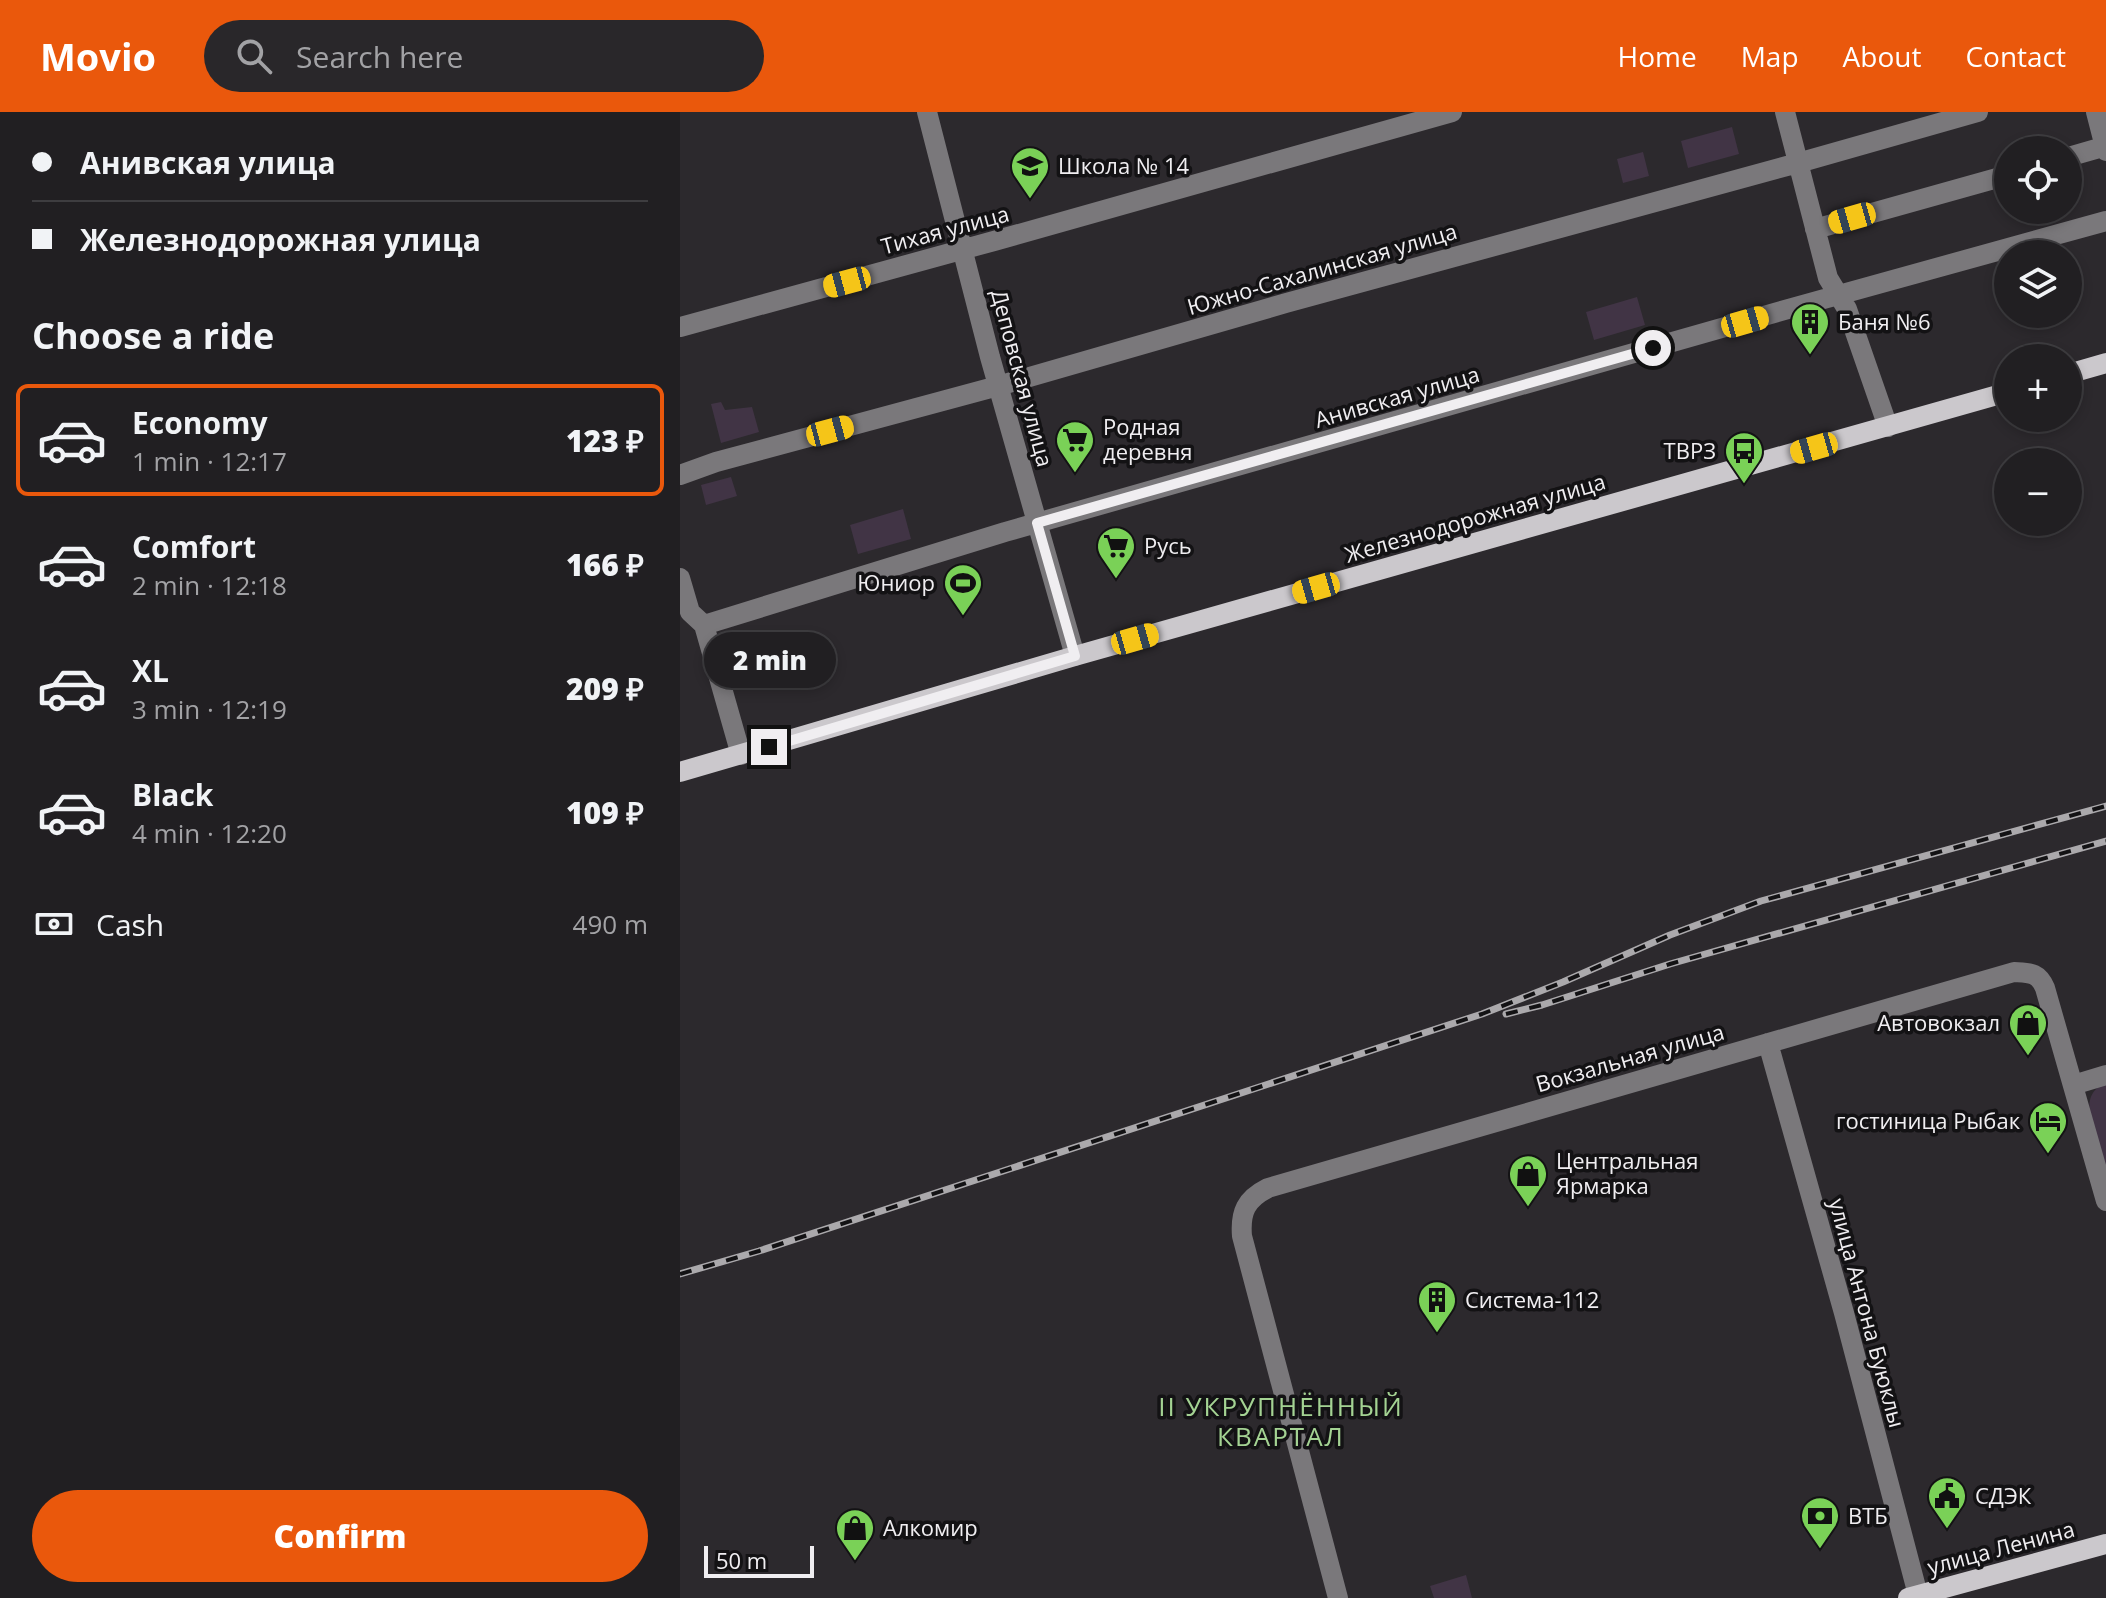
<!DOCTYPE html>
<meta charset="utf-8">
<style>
:root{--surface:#211f22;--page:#29272a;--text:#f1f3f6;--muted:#a2a2a5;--line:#3e3d40;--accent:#ea580c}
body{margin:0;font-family:"Open Sans",sans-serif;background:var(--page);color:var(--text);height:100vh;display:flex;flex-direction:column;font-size:30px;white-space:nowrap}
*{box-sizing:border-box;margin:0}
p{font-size:26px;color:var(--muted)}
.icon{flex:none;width:44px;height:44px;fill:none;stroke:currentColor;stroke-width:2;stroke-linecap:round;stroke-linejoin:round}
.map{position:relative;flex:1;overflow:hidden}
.side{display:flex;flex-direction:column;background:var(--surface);width:680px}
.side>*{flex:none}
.guide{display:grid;align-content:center;height:176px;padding:0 32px;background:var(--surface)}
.tools{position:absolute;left:1314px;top:24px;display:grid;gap:16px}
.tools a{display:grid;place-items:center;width:88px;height:88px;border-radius:50%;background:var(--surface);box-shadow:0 4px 12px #0003,0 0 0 2px var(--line);font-size:40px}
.scale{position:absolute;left:24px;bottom:20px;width:110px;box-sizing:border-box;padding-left:8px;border:4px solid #f0eef1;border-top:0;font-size:22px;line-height:28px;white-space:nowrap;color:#f0eef1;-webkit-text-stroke:6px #131214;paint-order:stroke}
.end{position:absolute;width:36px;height:36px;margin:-18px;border:10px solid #f0eef1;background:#111;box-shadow:0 0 0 4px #111}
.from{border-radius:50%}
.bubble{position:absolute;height:56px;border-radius:28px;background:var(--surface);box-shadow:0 4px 12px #0003,0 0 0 2px var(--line);font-size:26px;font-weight:800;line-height:56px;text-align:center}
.car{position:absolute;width:24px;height:48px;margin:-24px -12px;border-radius:10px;box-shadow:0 0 6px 2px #0007;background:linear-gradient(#f5c518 24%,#345 0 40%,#f5c518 0 76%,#345 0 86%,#f5c518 0)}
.guide b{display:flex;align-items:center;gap:28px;height:76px;font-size:30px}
.guide b+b{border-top:2px solid var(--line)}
.guide i{width:20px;height:20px;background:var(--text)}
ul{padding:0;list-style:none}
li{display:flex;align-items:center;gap:24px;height:112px;margin:0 16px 12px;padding:0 16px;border:4px solid transparent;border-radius:12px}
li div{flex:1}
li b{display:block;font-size:30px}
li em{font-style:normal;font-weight:800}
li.active{border-color:var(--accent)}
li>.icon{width:72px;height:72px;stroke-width:1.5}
h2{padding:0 32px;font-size:36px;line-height:96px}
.pay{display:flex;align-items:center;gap:20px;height:88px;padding:0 32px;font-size:30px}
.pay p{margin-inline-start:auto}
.action{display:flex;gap:16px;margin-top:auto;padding:16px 32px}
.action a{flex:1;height:92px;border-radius:48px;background:var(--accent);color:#fff;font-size:32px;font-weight:800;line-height:92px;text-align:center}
header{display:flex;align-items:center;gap:48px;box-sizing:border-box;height:112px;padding:0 40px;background:var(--accent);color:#fff}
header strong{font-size:38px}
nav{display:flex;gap:44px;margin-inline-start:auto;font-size:28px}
.search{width:560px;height:72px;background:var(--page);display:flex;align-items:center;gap:20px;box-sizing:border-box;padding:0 28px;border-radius:44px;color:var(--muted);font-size:30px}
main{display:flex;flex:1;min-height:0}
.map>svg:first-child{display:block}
</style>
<header>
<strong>Movio</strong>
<div class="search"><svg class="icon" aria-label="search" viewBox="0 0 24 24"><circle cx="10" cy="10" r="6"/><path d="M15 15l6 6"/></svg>Search here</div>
<nav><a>Home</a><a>Map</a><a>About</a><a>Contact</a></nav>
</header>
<main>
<section class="side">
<div class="guide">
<b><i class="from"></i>Анивская улица</b>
<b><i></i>Железнодорожная улица</b>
</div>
<h2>Choose a ride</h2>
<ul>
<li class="active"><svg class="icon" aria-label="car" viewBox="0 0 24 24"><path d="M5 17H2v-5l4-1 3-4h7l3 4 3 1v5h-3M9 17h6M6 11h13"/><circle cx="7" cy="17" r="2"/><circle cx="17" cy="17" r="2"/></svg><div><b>Economy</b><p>1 min · 12:17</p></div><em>123 ₽</em></li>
<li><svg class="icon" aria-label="car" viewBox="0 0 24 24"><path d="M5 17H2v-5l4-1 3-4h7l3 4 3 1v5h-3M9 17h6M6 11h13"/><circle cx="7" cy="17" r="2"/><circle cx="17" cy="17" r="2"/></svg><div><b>Comfort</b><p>2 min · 12:18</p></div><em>166 ₽</em></li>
<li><svg class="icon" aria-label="car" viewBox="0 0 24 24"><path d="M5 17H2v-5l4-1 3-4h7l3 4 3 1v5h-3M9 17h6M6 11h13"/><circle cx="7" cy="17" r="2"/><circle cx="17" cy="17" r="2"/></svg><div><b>XL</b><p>3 min · 12:19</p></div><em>209 ₽</em></li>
<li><svg class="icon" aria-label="car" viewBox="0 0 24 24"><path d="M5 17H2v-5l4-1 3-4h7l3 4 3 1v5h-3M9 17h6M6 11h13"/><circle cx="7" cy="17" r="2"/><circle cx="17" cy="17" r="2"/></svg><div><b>Black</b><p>4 min · 12:20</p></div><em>109 ₽</em></li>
</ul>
<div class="pay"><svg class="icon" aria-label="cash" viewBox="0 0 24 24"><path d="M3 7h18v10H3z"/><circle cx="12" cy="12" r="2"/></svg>Cash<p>490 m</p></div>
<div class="action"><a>Confirm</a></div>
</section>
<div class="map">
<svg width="1426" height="1486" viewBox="0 0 1426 1486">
<rect width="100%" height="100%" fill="#2c292d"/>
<!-- park -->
<path fill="#413445" d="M1052,15L1059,42L1008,56L1001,29Z
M963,40L969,64L943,71L937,47Z
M957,185L965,213L914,228L906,200Z
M41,290L45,298L72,295L79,320L41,331L31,292Z
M51,365L57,384L26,393L21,373Z
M223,397L231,427L178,442L170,413Z
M1426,969V1056C1421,1039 1406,1004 1410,988C1412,979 1419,974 1426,969Z
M786,1463L792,1486H754L750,1474Z"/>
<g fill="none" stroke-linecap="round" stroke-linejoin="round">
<!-- minor -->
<path stroke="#7a787b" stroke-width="20" d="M247,0L310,245L395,544
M1105,0L1148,166L1167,197L1208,315
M1416,0L1426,39
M1388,45L1426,34
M1135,117L1328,63
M0,215L314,129L772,0
M0,363L36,350L318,274L606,191L1118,51L1298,0
M0,466L10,500L24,513L61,643
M24,513L325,420L1126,192L1426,109
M1088,931L1164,1201L1238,1483
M1393,973L1426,963
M658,1486L562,1124C560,1100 566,1087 588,1076L1334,860C1350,861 1358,860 1365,876L1426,1089"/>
<!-- major -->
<path stroke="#cbc8cc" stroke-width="20" d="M1388,262L1426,251
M0,660L395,544L1328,280
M1228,1486L1426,1432"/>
<defs>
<path id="rail" d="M826,902L862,893L990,852L1426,729
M0,1162L79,1139L802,902L883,870L990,823L1081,789L1426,694"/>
</defs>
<!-- rail casing -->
<use href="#rail" stroke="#aba9ac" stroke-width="7"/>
<!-- rail -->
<use href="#rail" stroke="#131214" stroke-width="4" stroke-dasharray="12" stroke-linecap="butt"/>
</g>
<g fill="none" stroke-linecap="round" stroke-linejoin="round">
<!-- route -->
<path stroke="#f0eef1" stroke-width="10" d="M89,635L395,544L357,411L973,236"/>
</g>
<!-- icons -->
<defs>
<symbol id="school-pin" viewBox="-11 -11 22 30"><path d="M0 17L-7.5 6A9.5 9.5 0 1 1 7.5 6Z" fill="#7ad157" stroke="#131214"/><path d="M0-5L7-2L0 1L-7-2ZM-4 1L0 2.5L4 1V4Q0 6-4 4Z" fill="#111"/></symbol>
<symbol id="building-pin" viewBox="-11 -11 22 30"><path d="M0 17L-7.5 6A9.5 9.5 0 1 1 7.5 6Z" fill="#7ad157" stroke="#131214"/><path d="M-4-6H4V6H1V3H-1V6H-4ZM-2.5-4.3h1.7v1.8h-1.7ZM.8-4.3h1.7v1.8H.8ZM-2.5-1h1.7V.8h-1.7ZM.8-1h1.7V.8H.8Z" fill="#111"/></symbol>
<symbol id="supermarket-pin" viewBox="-11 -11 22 30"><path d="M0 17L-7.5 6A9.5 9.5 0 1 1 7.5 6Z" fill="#7ad157" stroke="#131214"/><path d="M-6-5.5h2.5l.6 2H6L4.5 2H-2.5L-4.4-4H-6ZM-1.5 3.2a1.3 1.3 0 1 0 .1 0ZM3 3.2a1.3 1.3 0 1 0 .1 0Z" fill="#111"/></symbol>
<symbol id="bus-pin" viewBox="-11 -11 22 30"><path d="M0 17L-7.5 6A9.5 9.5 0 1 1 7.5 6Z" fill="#7ad157" stroke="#131214"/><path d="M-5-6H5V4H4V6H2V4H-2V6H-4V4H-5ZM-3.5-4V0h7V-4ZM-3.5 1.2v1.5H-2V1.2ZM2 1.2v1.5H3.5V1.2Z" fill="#111"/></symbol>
<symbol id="stadium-pin" viewBox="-11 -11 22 30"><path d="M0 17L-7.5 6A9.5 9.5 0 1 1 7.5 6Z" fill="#7ad157" stroke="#131214"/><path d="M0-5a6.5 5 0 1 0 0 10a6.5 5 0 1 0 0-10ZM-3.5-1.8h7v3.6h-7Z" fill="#111"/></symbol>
<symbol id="shop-pin" viewBox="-11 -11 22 30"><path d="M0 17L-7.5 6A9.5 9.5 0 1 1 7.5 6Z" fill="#7ad157" stroke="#131214"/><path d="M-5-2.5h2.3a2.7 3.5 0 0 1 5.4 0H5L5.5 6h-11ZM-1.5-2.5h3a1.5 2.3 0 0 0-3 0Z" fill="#111"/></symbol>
<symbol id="hotel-pin" viewBox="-11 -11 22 30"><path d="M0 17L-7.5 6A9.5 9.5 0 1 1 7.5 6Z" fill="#7ad157" stroke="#131214"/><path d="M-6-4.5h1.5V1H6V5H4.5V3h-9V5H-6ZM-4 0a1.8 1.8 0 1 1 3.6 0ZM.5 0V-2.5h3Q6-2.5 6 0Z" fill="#111"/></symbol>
<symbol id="civic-pin" viewBox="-11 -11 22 30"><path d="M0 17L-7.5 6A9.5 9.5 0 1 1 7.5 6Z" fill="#7ad157" stroke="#131214"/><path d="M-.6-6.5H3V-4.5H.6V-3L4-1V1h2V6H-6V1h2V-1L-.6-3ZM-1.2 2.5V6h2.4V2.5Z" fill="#111"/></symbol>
<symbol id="bank-pin" viewBox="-11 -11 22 30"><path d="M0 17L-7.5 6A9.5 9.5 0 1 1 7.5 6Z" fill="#7ad157" stroke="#131214"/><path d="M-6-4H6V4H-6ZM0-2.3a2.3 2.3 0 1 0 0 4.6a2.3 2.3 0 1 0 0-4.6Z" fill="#111"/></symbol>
</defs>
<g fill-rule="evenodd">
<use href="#school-pin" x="328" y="32" width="44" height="60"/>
<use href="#building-pin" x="1108" y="188" width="44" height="60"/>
<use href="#supermarket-pin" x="373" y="306" width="44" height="60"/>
<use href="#bus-pin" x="1042" y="317" width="44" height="60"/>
<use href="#supermarket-pin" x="414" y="412" width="44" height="60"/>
<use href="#stadium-pin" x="261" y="449" width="44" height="60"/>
<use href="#shop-pin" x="1326" y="889" width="44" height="60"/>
<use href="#hotel-pin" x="1346" y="987" width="44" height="60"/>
<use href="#shop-pin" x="826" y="1040" width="44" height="60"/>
<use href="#building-pin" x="735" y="1166" width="44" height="60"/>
<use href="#civic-pin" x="1245" y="1362" width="44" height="60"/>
<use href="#bank-pin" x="1118" y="1382" width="44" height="60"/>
<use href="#shop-pin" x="153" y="1394" width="44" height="60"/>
</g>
<g text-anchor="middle" stroke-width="7" stroke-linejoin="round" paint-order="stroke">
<!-- poi labels -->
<g font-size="22" fill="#f0eef1" stroke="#131214" text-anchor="start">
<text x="378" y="62">Школа № 14</text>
<text x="1158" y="218">Баня №6</text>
<text x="423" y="323">Родная<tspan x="423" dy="25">деревня</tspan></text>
<text x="1036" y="347" text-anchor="end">ТВРЗ</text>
<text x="464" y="442">Русь</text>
<text x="255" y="479" text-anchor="end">Юниор</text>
<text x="1320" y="919" text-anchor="end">Автовокзал</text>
<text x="1340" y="1017" text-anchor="end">гостиница Рыбак</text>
<text x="876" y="1057">Центральная<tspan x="876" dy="25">Ярмарка</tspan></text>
<text x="785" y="1196">Система-112</text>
<text x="1295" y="1392">СДЭК</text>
<text x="1168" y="1412">ВТБ</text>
<text x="203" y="1424">Алкомир</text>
</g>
<!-- street labels -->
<g font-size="22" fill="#f0eef1" stroke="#131214">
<text transform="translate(265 118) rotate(-15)" y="8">Тихая улица</text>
<text transform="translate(642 157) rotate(-16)" y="8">Южно-Сахалинская улица</text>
<text transform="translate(342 266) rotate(75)" y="8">Деповская улица</text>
<text transform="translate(717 285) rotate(-16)" y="8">Анивская улица</text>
<text transform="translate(795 406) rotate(-16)" y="8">Железнодорожная улица</text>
<text transform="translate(950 946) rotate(-16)" y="8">Вокзальная улица</text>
<text transform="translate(1187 1201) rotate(75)" y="8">улица Антона Буюклы</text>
<text transform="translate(1321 1436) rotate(-15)" y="8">улица Ленина</text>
</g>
<!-- quarter labels -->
<g font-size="26" letter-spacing="2" fill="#a4d393" stroke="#131214">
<text x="601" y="1304">II УКРУПНЁННЫЙ<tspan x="601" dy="30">КВАРТАЛ</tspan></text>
</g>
</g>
</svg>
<div class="tools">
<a><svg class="icon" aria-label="locate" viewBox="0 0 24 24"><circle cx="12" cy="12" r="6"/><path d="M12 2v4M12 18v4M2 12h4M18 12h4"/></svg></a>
<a><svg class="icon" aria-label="layers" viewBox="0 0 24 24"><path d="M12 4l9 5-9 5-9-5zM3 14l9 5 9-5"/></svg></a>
<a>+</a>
<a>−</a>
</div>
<div class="scale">50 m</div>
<i class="end from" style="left:973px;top:236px"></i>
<i class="end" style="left:89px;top:635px"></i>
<div class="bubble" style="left:24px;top:520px;width:132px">2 min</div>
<i class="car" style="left:1172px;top:106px;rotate:254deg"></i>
<i class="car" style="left:167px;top:170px;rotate:255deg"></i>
<i class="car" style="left:1065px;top:210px;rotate:74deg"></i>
<i class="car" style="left:150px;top:319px;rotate:75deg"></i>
<i class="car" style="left:1134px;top:336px;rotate:254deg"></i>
<i class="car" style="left:636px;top:476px;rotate:254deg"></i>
<i class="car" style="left:455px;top:527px;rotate:74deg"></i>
</div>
</main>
